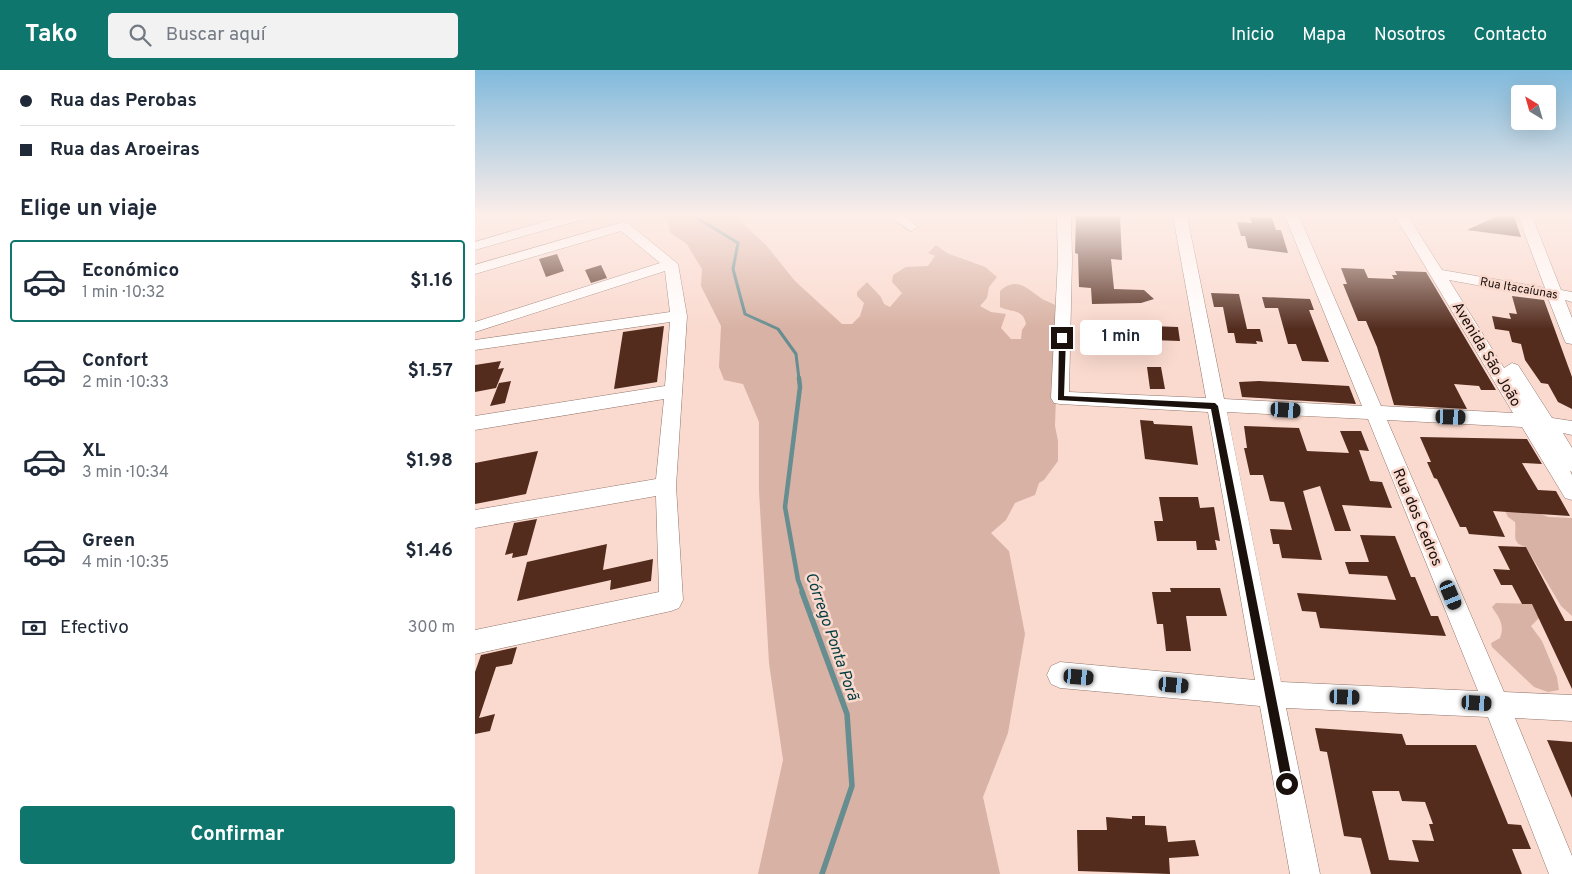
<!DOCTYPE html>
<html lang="es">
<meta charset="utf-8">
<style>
:root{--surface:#fff;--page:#f2f2f3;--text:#1f2937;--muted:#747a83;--line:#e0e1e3;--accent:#0f766e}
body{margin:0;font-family:Overpass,sans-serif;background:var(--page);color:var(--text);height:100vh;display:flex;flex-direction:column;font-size:19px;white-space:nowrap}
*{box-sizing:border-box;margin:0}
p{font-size:16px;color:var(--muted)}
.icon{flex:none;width:28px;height:28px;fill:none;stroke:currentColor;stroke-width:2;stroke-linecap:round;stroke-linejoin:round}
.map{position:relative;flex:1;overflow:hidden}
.side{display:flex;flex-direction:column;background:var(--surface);width:475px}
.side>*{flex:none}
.top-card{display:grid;align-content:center;height:110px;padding:0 20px;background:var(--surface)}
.needle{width:32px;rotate:323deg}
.controls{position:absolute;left:1036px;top:15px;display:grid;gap:10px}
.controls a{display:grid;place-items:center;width:45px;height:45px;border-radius:5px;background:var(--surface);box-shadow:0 5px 20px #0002;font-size:25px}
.end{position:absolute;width:22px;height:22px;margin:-11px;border:6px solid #1a100c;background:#fff;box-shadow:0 0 0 2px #fff}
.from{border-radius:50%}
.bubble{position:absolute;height:35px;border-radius:5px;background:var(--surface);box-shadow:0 5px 20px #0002;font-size:16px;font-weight:700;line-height:35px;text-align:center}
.car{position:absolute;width:15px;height:30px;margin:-15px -8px;border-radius:6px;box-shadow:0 0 4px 1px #0007;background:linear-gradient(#222 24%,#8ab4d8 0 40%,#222 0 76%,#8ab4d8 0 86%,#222 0)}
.top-card b{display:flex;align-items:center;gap:18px;height:48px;font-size:19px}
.top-card b+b{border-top:1px solid var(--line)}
.top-card i{width:12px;height:12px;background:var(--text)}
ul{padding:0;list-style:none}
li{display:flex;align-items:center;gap:15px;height:82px;margin:0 10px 8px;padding:0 10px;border:2px solid transparent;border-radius:5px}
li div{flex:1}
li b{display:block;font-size:19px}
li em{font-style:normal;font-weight:700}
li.active{border-color:var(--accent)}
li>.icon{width:45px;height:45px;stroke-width:1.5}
h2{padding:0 20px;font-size:22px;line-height:60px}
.pay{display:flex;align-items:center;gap:12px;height:55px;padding:0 20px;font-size:19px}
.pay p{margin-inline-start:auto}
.primary-button{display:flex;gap:10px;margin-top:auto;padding:10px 20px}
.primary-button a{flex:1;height:58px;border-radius:5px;background:var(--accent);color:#fff;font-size:20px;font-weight:700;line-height:58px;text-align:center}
header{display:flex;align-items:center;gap:30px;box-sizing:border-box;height:70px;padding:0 25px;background:var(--accent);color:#fff}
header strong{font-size:24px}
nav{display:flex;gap:28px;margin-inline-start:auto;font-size:18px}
.search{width:350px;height:45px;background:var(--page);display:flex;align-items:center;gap:12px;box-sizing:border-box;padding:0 18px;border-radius:5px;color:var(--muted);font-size:19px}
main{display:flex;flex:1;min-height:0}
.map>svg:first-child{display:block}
</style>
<header>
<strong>Tako</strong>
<div class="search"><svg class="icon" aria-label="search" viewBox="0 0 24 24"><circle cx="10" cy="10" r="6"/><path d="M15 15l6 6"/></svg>Buscar aquí</div>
<nav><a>Inicio</a><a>Mapa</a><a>Nosotros</a><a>Contacto</a></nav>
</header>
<main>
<section class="side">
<div class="top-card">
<b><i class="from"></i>Rua das Perobas</b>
<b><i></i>Rua das Aroeiras</b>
</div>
<h2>Elige un viaje</h2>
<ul>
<li class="active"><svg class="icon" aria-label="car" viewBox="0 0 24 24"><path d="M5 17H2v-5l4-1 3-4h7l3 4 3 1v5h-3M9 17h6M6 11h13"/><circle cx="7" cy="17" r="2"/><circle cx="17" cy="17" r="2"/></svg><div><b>Económico</b><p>1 min · 10:32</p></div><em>$1.16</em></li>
<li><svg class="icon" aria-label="car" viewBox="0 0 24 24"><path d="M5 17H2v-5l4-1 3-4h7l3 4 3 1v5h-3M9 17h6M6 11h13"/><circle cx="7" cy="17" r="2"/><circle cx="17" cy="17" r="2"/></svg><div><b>Confort</b><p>2 min · 10:33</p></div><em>$1.57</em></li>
<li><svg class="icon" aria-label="car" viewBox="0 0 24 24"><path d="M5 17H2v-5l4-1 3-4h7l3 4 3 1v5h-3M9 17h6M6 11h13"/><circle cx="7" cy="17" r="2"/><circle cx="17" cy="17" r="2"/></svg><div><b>XL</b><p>3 min · 10:34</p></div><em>$1.98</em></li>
<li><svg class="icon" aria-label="car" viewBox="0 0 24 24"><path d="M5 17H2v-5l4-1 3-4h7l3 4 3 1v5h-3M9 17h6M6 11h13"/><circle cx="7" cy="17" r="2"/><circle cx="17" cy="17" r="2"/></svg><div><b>Green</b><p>4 min · 10:35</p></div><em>$1.46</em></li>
</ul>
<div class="pay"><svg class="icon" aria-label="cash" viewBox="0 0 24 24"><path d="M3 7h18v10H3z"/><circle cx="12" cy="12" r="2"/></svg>Efectivo<p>300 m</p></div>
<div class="primary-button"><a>Confirmar</a></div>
</section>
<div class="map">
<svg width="1097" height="804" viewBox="0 0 1097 804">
<rect width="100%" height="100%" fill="#fadacf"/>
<!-- green -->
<path fill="#d8b2a4" d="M191,146H260L291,175L320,211L367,254H377L385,246L389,233L382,226V222L392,212L406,227L409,234L415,237L427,223L417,212L418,205L431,197L453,196L460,186L453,183L461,175L472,183L510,197L522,207L514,217L512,228L505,236L516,242L531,244L526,258L536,269H546L547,260L551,254C548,238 537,243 525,237V221C543,204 555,222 569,230C574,232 579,234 584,237L580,356L583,371V391L569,410L564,413L560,425L540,433L531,450L516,463L534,481L550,564L533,663L508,727L525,804H283L308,690L294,593L284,421V352L268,314L249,310L244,297L246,256L226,216L227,199L211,173L195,163Z
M1030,441L1059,442L1074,447L1097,448V546L1086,536L1051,477C1035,473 1042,465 1040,452L1033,447Z
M1021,533L1067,534V545L1056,556L1067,571L1082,607L1084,620L1073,622L1059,617L1017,577L1016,573L1025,568C1030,554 1024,548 1017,537Z"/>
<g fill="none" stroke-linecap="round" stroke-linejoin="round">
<!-- stream-far2 -->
<path stroke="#668d90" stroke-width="3" d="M219,146L263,173L258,199L270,244L303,259L321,284L324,309"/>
<!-- stream-far1 -->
<path stroke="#668d90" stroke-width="4.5" d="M324,308L325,317L310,437L323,510L328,523"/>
<!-- stream -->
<path stroke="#668d90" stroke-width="5.5" d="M327,522L372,644L377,716L347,804"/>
</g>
<!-- building -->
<path fill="#532c1e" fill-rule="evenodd" d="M601,146H645L647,190L636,189L639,219L669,220L679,229L666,233L617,234L616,218L604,217L603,184L600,183Z
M1022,146H1039L1046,167L992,160Z
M775,147L797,148L801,160H806L813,183L773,178L770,166H766L762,152L777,153Z
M82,184L89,201L71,207L64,189Z
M126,195L132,208L116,213L110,200Z
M866,198L889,199L893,208L919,209L917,205H922L920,201L951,202L1021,320H1006L1004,316L979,314L992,339L919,335L902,277L891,251H883L868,214H872Z
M736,223L764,224L772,259H785L788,272L781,271L782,274L761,273L759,263H753L748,237H739Z
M1037,226L1069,230L1097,307V339L1083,332L1073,314L1066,313L1050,290L1046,274L1037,272L1034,261L1020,259L1017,246L1036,249L1034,243L1042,244Z
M787,227L835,229L839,240H834L854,292L827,291L821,274H813L803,238H790Z
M189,256L182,312L139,319L148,262Z
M675,256L703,257L705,271L677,270Z
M26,291L23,299L29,298L21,318L0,322V295Z
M672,297H686L690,319H675Z
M36,311L30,333L15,336L24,313Z
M784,311L874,316L881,334L767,327L764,312Z
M665,350L678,351L679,354L717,356L723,395L670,389Z
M769,356L824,358L832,381L874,383L865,361H886L894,381L884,380L895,411L907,412L917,438L867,435L876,461H860L845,416L828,421L847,490L807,488L804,474H798L795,459L817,460L809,432L795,431L788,405H775L769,378H772Z
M945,367L1052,369L1067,394L1047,393L1063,420L1081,421L1095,446L1018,441L1030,467L994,464L991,457H985L962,409L959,408L952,392H956Z
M63,381L51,424L0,434V393Z
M684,427H723L725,438L739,437L745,471L740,470L742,480H722L721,471H682L679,451H688Z
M62,449L52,485L37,488L38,483L30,485L39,453Z
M885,465L920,466L936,507H940L956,546H963L971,566L845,558L841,542L827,541L822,523L921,530L912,506L874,504L870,492H894Z
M132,474L128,500L178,489L176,511L135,520L136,510L42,531L52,492Z
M1023,476L1051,477L1090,551H1097V619L1057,534H1047L1037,515H1026L1018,499L1035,500Z
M695,518H745L752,546H711L716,581H691L688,554H682L677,522H696Z
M42,577L37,594L21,597L4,648L20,644L15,661L0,664V602L6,585Z
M840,658L927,664L931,675H1001L1033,754L1046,755L1056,779H1037L1047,804H896L886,768L869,766L852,682L845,681ZM897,721H924L927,731L950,732L958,754H954L959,771L937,770L944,792L914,790Z
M1072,670L1097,672V728Z
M657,746H670V755L691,756L693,772L720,770L724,786L694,788L695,804L603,801L602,760H632L631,747L657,749Z"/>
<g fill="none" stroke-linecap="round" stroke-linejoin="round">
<defs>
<path id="minor" d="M88,146H110L109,149L0,180V172Z
M414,146H429L443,157L436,161Z
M582,146H596L597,189L594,322L731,328L698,146H712L749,329L887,336L810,146H824L906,336L1038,343L920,146H933L967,200L1070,218L1043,146H1057L1086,220L1097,222V232L1090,230L1097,248V274L1091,273L1089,269L1073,228L974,210L1029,298L1037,293L1043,295L1077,348L1097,351V365L1088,363L1097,378V402L1095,401L1097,405V430L1090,428L1047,357L912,350L1029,622L1097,625V651L1040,648L1097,786V804H1074L1013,647L811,638L845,804H815L785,636L585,618L576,614L572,605L576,596L585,592L780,610L733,342L585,334L579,333L576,328L583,189ZM752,342L893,349L1003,621L806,612Z
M148,152L153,153L203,194L212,246L201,416L208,530L204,538L196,541L0,584V560L184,522L181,426L0,458V440L181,409L189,329L0,360V346L190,316L195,252L0,280V270L195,242L190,201L0,262V252L185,193L146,161L0,204V195Z"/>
</defs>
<!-- minor casing -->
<use href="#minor" stroke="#92766c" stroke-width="1"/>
<!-- minor -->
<use href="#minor" fill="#fff" fill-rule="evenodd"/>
</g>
<!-- sky -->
<linearGradient id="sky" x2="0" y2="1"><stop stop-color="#81badc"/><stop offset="0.56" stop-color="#fdeee9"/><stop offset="1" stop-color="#fdeee9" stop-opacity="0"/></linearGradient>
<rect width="1097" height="259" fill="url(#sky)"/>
<!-- route -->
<path fill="#1a100c" d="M587,266L591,268L589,326L740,333L743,336L818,714L817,718L812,720L807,714L736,339L583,330L584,268Z"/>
<g text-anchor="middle" stroke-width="5" stroke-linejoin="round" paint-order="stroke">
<!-- far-street labels -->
<g font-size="12" fill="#1a100c" stroke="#fadacf">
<text transform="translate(1044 218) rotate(10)" y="4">Rua Itacaíunas</text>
</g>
<!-- street labels -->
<g font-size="15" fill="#1a100c" stroke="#fadacf">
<text transform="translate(1012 284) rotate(59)" y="5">Avenida São João</text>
<text transform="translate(943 447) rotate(67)" y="5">Rua dos Cedros</text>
</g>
<!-- water labels -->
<g font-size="16" font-style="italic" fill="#003c41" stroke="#fadacf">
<text transform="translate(358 566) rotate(71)" y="6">Córrego Ponta Porã</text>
</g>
</g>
</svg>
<div class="controls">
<a><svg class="needle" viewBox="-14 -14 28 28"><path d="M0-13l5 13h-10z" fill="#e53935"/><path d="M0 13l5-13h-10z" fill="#747a83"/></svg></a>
</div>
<i class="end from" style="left:812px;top:714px"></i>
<i class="end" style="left:587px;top:268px"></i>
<div class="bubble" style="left:605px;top:250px;width:82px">1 min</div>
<i class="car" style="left:811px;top:340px;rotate:93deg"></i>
<i class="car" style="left:976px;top:347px;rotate:92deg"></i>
<i class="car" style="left:976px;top:525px;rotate:157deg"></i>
<i class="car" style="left:604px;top:607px;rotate:95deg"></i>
<i class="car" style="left:699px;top:615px;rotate:95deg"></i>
<i class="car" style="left:870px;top:627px;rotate:92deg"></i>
<i class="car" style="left:1002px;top:633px;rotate:93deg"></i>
</div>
</main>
